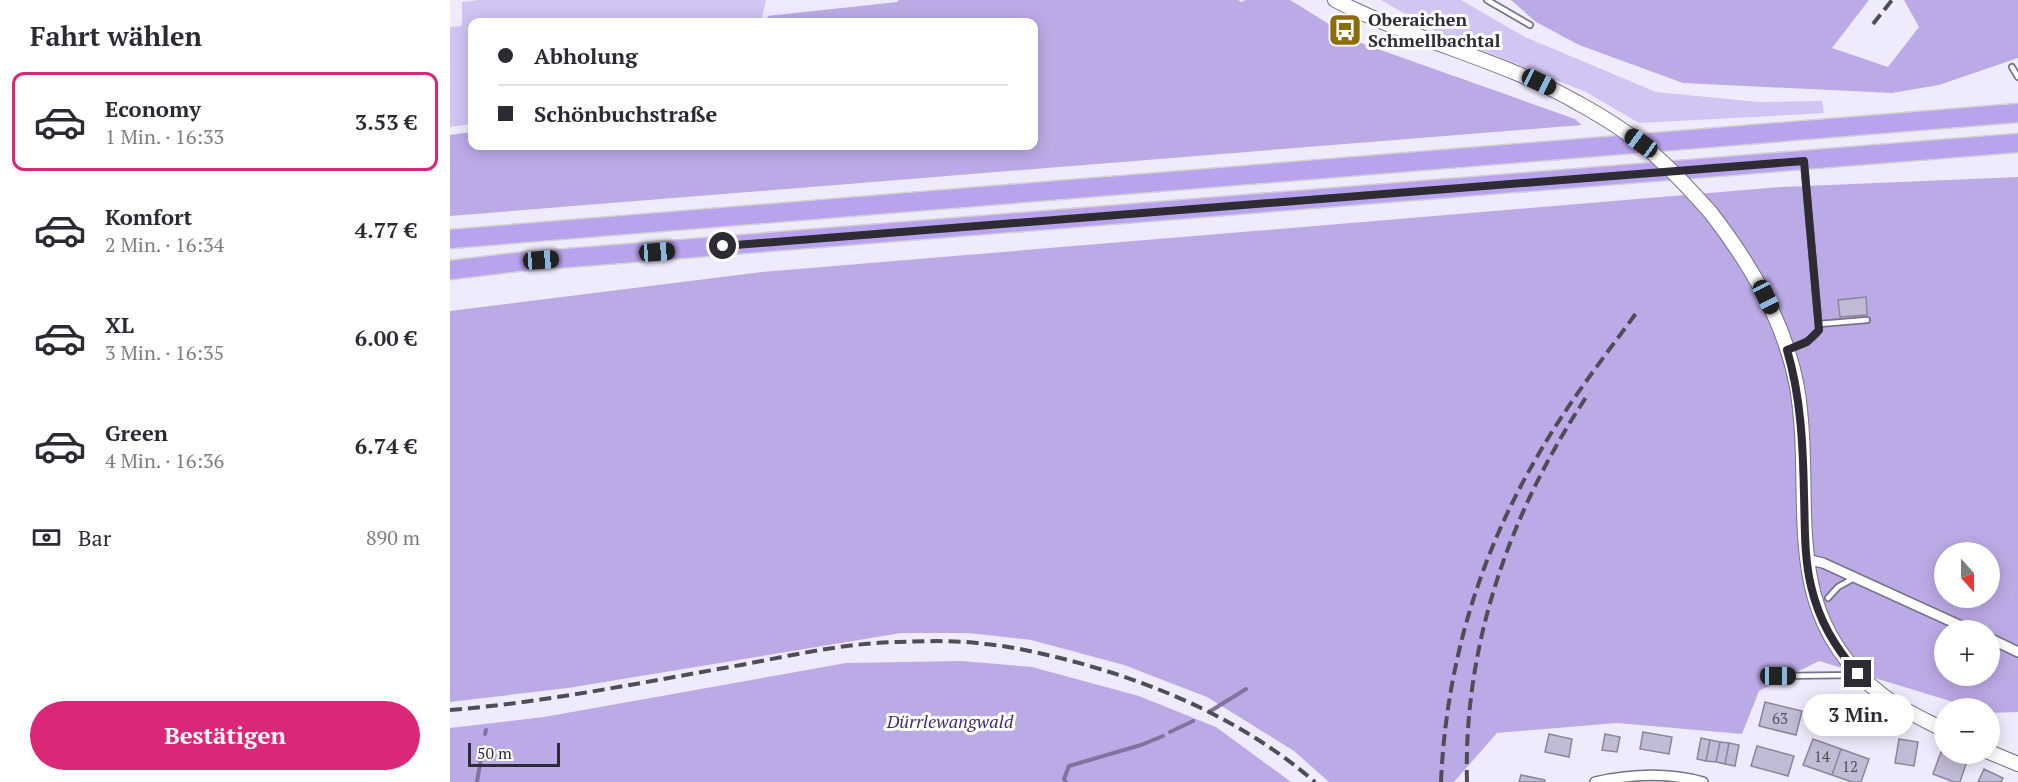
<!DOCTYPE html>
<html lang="de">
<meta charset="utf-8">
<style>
:root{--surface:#fff;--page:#f7f7f7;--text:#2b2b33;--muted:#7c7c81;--line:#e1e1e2;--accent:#db2777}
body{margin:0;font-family:"PT Serif",serif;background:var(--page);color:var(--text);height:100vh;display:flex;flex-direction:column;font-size:22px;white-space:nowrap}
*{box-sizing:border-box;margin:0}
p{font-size:20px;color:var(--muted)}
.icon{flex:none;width:33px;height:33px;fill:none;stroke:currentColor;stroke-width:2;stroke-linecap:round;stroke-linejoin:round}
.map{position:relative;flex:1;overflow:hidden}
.panel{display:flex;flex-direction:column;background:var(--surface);width:450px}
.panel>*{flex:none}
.guide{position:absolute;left:18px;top:18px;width:570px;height:132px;border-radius:12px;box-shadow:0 3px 15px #0003;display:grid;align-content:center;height:132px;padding:0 30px;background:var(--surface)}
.needle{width:39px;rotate:159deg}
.fabs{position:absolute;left:1484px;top:542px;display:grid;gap:12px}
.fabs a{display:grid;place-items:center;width:66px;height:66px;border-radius:50%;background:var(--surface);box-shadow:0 3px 15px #0003;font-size:30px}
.scale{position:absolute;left:18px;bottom:15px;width:92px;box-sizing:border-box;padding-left:6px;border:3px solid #2e2b35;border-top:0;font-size:16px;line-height:21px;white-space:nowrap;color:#2e2b35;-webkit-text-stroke:4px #fff;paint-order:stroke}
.end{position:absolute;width:27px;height:27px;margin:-14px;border:8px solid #2e2b35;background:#fff;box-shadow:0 0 0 3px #fff}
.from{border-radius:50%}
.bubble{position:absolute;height:42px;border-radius:21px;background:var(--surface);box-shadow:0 3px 15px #0003;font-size:20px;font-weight:700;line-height:42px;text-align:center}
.car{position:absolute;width:18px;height:36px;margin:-18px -9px;border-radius:8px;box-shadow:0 0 4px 2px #0007;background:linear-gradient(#222 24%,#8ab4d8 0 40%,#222 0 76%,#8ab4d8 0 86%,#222 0)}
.guide b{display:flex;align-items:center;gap:21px;height:57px;font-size:22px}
.guide b+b{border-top:2px solid var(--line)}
.guide i{width:15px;height:15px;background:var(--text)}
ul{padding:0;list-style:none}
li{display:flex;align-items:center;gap:18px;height:99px;margin:0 12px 9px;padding:0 18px;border:3px solid transparent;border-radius:12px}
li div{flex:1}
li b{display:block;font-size:22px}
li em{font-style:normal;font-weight:700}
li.on{border-color:var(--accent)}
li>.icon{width:54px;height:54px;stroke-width:1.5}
h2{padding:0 30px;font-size:27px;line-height:72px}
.pay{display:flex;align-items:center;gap:15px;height:66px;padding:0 30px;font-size:22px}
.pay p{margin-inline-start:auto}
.cta{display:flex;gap:12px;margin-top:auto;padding:12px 30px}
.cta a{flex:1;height:69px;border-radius:36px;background:var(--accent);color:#fff;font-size:24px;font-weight:700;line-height:69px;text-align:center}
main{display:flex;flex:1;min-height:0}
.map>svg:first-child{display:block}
</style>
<main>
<section class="panel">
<h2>Fahrt wählen</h2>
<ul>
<li class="on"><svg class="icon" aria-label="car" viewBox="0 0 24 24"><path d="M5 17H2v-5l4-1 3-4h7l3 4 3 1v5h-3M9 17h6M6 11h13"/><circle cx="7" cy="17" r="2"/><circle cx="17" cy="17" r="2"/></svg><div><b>Economy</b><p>1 Min. · 16:33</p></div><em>3.53 €</em></li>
<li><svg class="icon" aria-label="car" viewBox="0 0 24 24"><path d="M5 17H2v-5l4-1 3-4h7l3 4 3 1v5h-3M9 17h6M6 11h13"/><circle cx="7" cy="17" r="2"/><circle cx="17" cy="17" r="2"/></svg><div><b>Komfort</b><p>2 Min. · 16:34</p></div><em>4.77 €</em></li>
<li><svg class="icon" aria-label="car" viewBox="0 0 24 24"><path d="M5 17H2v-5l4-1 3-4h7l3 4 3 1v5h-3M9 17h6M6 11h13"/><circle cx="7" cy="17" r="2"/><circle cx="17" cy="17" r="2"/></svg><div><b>XL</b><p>3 Min. · 16:35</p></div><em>6.00 €</em></li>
<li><svg class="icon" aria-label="car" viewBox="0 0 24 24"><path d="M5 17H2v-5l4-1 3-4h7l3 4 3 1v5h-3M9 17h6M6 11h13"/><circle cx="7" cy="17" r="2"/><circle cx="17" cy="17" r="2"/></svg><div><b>Green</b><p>4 Min. · 16:36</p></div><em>6.74 €</em></li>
</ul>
<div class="pay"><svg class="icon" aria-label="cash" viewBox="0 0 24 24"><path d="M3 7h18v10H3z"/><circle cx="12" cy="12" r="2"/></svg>Bar<p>890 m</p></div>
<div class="cta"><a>Bestätigen</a></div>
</section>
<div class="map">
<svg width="1568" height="782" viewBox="0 0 1568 782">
<rect width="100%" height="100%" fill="#f0ebfc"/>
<!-- green -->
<path fill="#d2c4f3" d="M29,0H316L311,22H22V124L0,127V27L12,26V2Z
M931,0H1011L1075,37L1206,92L1308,102L1372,101L1374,113L1189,123L1136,92L985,31Z"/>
<!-- forest -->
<path fill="#bcaae6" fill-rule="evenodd" d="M449,0H788L791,2L796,0H840L908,42L1125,119L1132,125L0,216V135L22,132V146H584V22H317L318,16L447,2Z
M1061,0H1419L1382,48L1438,67L1469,27L1454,0H1568V58L1489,85L1442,93L1233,83L1129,45L1086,22Z
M1568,177V712L1539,713V708H1523L1369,661L1309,691L1292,734L1167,723L1047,733L1004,782H879L844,751L757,697L674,665L581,640L518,633H451L118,688L0,702V311L312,272L1331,187ZM1494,552H1539V597H1494ZM1494,630H1539V675H1494Z
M512,661L582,667L689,696L766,727L841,782H0V728L94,717L396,663Z"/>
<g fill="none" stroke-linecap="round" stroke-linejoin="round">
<!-- stream -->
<path stroke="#81739f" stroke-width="4" d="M759,712L796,689
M720,732L743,721
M35,734L36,730
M27,782L33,747
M616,782L614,779L619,766L691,745L713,736"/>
</g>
<!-- building -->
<path fill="#c2bbd5" stroke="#8b849d" stroke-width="1.5" d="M1416,297L1417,315L1390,317L1388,300Z
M1315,702L1352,711L1346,735L1309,726Z
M1193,732L1222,737L1219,754L1190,749Z
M1099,734L1122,739L1119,757L1095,752Z
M1155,734L1170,737L1167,752L1152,750Z
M1251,738L1260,740L1256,761L1247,759Z
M1363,739L1391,749L1382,775L1353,765Z
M1449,739L1468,742L1464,766L1445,763Z
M1260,740L1270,742L1266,762L1256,761Z
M1270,742L1279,743L1275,764L1266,762Z
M1279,743L1289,745L1285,766L1275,764Z
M1307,746L1344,756L1338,776L1301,766Z
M1391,749L1419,759L1411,782H1402L1382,775Z
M1491,752L1517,761L1510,782H1504L1483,774Z
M1534,769L1553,778L1551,782H1528Z
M1071,775L1095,780L1094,782H1069Z"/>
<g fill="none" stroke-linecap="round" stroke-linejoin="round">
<defs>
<path id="service" d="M1037,0L1080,25
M1562,67L1568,77
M1369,324L1417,320
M1338,349C1350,345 1362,341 1369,330L1354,163
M1378,598L1388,587L1404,578
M1328,676L1405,675"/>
<path id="minor" d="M1356,559L1373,563L1520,630
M1539,638L1568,652
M1145,782C1181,774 1217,772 1253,782"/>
<path id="secondary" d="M885,0C964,41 1051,59 1128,103
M1261,213C1301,265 1335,322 1347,387C1366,501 1325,611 1431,694C1450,709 1473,719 1494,730
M1539,752L1568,764"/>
<path id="motorway" d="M0,239L1568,113
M0,270L67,262L1568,143"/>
</defs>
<!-- service casing -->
<use href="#service" stroke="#787189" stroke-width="8"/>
<!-- minor casing -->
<use href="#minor" stroke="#787189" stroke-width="12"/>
<!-- secondary casing -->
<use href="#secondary" stroke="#787189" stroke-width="16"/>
<!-- motorway casing -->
<use href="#motorway" stroke="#d1d0d3" stroke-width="21"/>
<!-- service -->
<use href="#service" stroke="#fff" stroke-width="4.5"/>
<!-- minor -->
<use href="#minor" stroke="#fff" stroke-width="9"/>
<!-- secondary -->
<use href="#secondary" stroke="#fff" stroke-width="14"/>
<!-- motorway -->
<use href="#motorway" stroke="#baa3ed" stroke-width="18"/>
<!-- rail -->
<path stroke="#504c58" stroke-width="4" stroke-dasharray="12 6" stroke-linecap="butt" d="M1423,24L1442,0
M0,710C98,702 194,682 291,665C343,655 396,643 448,642C476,641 507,640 534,644C560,646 585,652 610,658C702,681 792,719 865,782
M991,782C996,664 1030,552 1091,450C1119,402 1154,357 1187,312
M1017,782C1013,643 1062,507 1139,393"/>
<defs>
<path id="secondary-bridge" d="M1128,103C1157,119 1185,136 1209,159C1228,176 1245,195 1261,213"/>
</defs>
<!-- secondary-bridge casing -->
<use href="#secondary-bridge" stroke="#787189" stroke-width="16" stroke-linecap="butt"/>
<!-- secondary-bridge -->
<use href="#secondary-bridge" stroke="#fff" stroke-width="14"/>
</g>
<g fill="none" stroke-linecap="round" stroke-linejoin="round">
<!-- route -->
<path stroke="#2e2b35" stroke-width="8" d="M273,246L1354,161L1369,330L1357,342L1337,350C1351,397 1353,446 1354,495C1355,525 1354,557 1361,586C1369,621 1385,647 1408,674"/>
</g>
<!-- icons -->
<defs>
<symbol id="bus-square" viewBox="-11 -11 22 22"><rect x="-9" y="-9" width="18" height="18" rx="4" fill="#8b6d0e" stroke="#fff"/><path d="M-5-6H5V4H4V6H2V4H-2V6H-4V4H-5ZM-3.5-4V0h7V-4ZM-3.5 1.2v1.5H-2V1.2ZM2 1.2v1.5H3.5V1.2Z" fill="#fff"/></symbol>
</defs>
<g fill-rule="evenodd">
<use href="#bus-square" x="876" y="11" width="38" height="38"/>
</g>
<g text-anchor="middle" stroke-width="6" stroke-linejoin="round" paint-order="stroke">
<!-- number labels -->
<g font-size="15" fill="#534f5d">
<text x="1330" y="724">63</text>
<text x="1372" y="762">14</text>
<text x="1400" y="772">12</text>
</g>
<!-- poi labels -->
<g font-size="18" font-weight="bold" fill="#2e2b35" stroke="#fff" text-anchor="start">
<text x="918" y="26">Oberaichen<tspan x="918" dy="21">Schmellbachtal</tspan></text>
</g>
<!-- park labels -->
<g font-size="18" font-style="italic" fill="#462b71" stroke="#fff">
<text x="500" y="728">Dürrlewangwald</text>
</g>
</g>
</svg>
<div class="fabs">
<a><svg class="needle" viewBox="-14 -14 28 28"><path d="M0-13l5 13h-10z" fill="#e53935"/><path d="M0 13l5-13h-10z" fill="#7c7c81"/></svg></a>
<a>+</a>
<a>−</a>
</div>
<div class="scale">50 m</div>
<i class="end from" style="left:273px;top:246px"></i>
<i class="end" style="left:1408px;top:674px"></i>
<div class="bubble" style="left:1353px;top:694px;width:111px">3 Min.</div>
<i class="car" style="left:1089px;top:82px;rotate:116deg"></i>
<i class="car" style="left:1191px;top:143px;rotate:306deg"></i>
<i class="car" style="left:207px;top:252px;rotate:86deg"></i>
<i class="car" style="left:91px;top:260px;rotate:86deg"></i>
<i class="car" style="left:1316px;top:297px;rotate:154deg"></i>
<i class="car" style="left:1328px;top:676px;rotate:90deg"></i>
<div class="guide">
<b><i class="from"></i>Abholung</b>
<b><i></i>Schönbuchstraße</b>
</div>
</div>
</main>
